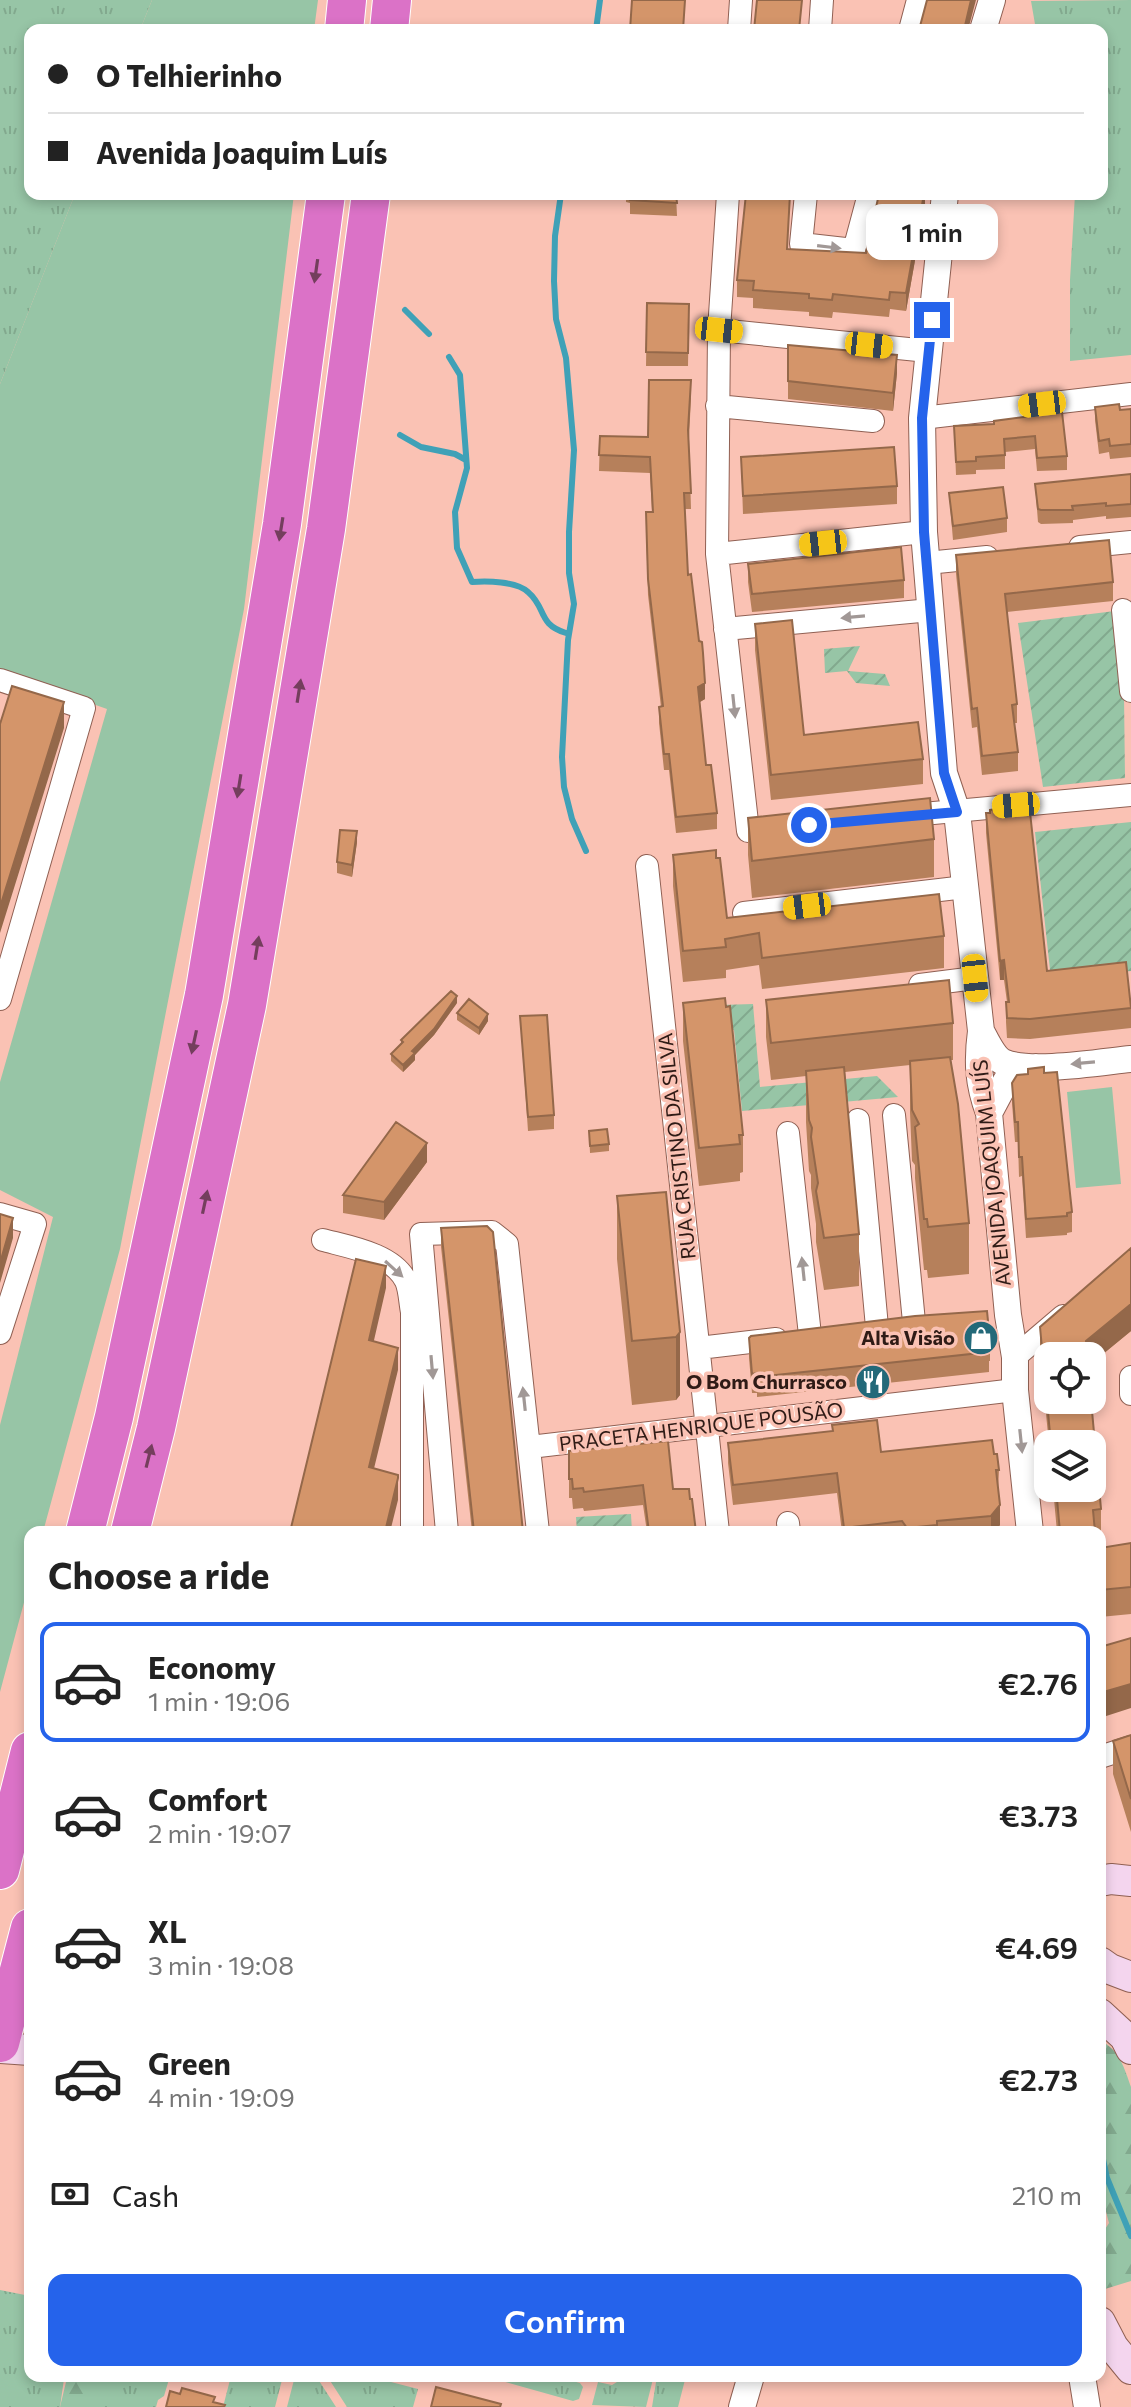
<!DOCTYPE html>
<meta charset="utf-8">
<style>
:root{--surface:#fff;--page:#f2f2f2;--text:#222;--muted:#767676;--line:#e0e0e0;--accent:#2563eb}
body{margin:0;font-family:Commissioner,sans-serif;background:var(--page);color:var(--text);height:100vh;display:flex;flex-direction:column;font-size:30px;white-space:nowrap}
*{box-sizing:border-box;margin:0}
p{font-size:26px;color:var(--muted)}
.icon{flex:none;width:44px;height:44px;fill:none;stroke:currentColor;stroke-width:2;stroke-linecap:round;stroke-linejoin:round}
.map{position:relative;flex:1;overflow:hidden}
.panel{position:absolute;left:24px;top:1526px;width:1082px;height:856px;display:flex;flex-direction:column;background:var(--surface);border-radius:16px;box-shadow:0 4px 12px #0003}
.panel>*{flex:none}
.guide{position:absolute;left:24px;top:24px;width:1084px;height:176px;border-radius:16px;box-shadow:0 4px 12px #0003;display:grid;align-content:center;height:176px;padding:0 24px;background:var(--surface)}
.buttons{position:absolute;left:1034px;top:1342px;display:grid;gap:16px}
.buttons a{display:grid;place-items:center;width:72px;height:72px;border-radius:16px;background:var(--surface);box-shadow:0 4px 12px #0003;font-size:40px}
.end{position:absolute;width:36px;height:36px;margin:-18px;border:10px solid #2563eb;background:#fff;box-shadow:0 0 0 4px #fff}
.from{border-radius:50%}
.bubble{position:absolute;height:56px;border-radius:16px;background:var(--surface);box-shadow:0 4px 12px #0003;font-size:26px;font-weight:600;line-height:56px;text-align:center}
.car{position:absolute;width:24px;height:48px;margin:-24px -12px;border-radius:10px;box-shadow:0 0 6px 2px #0007;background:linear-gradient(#f5c518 24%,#345 0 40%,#f5c518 0 76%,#345 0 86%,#f5c518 0)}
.guide b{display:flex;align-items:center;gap:28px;height:76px;font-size:30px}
.guide b+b{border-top:2px solid var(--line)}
.guide i{width:20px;height:20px;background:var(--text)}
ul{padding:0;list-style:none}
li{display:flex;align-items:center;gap:24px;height:120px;margin:0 16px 12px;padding:0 8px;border:4px solid transparent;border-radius:16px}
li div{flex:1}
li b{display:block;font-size:30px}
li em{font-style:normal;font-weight:600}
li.selected{border-color:var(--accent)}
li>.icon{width:72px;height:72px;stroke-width:1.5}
h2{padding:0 24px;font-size:36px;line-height:96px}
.pay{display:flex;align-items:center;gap:20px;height:88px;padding:0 24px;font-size:30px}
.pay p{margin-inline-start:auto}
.cta{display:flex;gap:16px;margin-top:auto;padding:16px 24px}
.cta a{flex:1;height:92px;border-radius:16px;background:var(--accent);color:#fff;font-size:32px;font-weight:600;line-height:92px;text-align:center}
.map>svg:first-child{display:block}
</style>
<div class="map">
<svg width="1131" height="2407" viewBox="0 0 1131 2407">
<defs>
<pattern id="grass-tufts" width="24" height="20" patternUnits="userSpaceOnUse" patternTransform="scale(2)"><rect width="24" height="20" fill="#97c5a6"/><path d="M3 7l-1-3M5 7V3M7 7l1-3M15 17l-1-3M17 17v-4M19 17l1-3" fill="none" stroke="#82a98e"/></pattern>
<pattern id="forest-firs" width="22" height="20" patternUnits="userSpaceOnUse" patternTransform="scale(2)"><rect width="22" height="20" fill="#97c5a6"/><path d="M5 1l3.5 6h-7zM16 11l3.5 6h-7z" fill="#82a98e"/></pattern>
<pattern id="garden-furrows" width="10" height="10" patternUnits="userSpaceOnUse" patternTransform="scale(2)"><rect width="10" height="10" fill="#97c5a6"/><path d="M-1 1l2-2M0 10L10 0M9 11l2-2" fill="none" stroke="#82a98e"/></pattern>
</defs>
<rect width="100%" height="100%" fill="#fac2b4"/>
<!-- grass -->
<path fill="url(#grass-tufts)" d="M0,0H152L140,30H30V194H75L0,384Z
M1131,0V355L1070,361V280L1075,194H1102V30H1036L1031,1Z
M0,2290L30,2296V2376H58L64,2379L60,2407H0Z
M97,2376H170L164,2396L158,2400L156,2407H88Z
M231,2376H283L275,2407H223Z
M295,2376H316L336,2407H287Z
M327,2376H368L418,2389L413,2407H347Z
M484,2376H554L580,2383L583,2387L579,2399L573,2401Z
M627,2376H651L653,2379L646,2407L592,2405L598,2382L612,2385Z
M657,2376H686L678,2407H652Z"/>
<!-- forest -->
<path fill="url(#forest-firs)" d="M1100,2041C1119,2048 1125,2070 1131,2087V2281L1105,2289L1100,2283V2237L1109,2223L1100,2189Z
M58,2376H99L90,2407H60L66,2382Z"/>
<!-- park -->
<path fill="#97c5a6" d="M152,0H318L314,30H140Z
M75,194H294L244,609L120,1249L43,1532H30V1580L0,1692V1425L53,1217L0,1190V1082L107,709L0,671V384Z
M1112,1087L1121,1184L1076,1188L1067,1092Z"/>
<!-- garden -->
<path fill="url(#garden-furrows)" d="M1123,610L1125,778L1043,787L1018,623Z
M860,646L848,671L885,674L890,686L856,683L847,671L825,673L824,649Z
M1131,822V971L1051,979L1035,832Z
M753,1004L760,1087L877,1076L898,1097L742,1111L734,1030L688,1034L687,1006Z
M631,1514L632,1532H577L576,1517Z"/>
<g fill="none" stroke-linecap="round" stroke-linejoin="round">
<!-- stream -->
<path stroke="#3fa1b7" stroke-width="6" d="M596,30L600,0
M561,194L555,236L554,281L556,319L566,358L574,450L569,532V573L574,604L568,640L562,757L564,787L572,819L586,851
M405,310L429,334
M449,357L460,375L467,468L455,512L457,548L472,582C487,581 516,581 528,592C547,608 537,624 566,633
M400,435L421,447L455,454L466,460
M1100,2145L1107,2178L1131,2236"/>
<defs>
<path id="minor" d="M739,30L741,0
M820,30L822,0
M910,30L918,0
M728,194L719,330L717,554L748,831L775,829
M806,194L801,244L854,250L869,194
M719,330L928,351
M717,406L873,421
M922,418L1131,394
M1080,547L1131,542
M717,554L924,532
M927,563L987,557
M1123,610L1131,691
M725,629L931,610
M0,680L84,708L0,999
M901,816L1131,795
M647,866L718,1532
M744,913L965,887
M920,985L975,978
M894,1115L914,1322
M858,1120L877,1327
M788,1133L810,1335
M0,1214L35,1224L0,1333
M323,1240C349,1247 393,1254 406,1281C410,1290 410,1303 412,1312V1532
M699,1348L776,1339
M1015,1357L1063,1316
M1131,1377V1394
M530,1447L1015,1390
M788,1523L789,1532
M447,1532L421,1234L492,1232L507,1244L538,1532
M1100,1757L1131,1747"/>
<path id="tertiary" d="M983,30L992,0
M945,194L922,418L924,532L944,773L957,812L981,1031C977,1061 978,1084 989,1113L1008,1315L1015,1357V1390L1030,1532
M981,1031C986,1040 993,1057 1003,1062C1029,1074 1101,1062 1131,1059
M989,1113L1006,1081L1036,1067
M1082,2376L1087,2407
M742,2407L751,2376"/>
<path id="secondary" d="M1100,1881L1111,1879L1131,1881
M1100,1962L1110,1969L1131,1977
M1100,2014L1125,2037L1131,2049
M0,2048L30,2050
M1100,2322L1113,2347L1131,2369"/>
<path id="motorway" d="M344,30L347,0
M389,30L392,0
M85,1532L114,1417L204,995L282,524L326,194
M130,1532L156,1428L247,1005L326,529L371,194
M0,1870L30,1751
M0,2043L30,1928"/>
</defs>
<!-- minor casing -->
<use href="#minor" stroke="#906053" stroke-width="24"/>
<!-- tertiary casing -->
<use href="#tertiary" stroke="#906053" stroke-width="28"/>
<!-- secondary casing -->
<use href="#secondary" stroke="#906053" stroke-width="32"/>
<!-- motorway casing -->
<use href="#motorway" stroke="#fff" stroke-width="40"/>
<!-- minor -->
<use href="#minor" stroke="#fff" stroke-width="22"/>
<!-- tertiary -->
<use href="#tertiary" stroke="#fff" stroke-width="26"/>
<!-- secondary -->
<use href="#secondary" stroke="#f4d5ee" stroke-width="30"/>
<!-- motorway -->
<use href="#motorway" stroke="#db72c7" stroke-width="38"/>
</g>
<!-- wall -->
<path fill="#b6805b" d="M626,194H676L677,216L630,214V203L626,202Z
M925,194V204L906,311L890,309L889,317L833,312L832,318L809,316V312L753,308V298L737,297V280L788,249L866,253Z
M647,303L689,304L688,366H646Z
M788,345L897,373L893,411L788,399Z
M691,397L689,439L691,509H685L688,575L705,699L700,702L706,765L717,813V829L676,833L669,770H664L659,723V707H661L648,595L646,528L652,512L650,473L599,471L600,436L648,437Z
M1095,407L1120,410L1131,409V457L1110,459L1109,452L1099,454L1095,420Z
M1062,412L1067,456V470L1037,471L1035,449L1005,452V469L976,470V474L956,475L954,426L994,424Z
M741,457L897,486V504L743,514Z
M1131,474V517L1106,519V516L1073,520V523L1041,524L1038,522L1035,484Z
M949,493L1007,518V532L953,540Z
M956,555L1113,582V601L1007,612L1017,704V723H1014L1018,752V771L982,775L977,727L972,728L956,574Z
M748,564L904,580V598L752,612L748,582Z
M755,624L804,735L923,759V784L771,800L755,650Z
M986,813L1047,971L1131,1006V1028L1030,1039L1007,1038L1006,1022V1002H1007L1004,980H1000L986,833Z
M748,818L934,839V877L752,898L748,855Z
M357,842L352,877L337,873V862Z
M673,855L727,918L944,936V968L762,989L759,965L726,970V978L683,982L673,886Z
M766,1000L953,1023V1060H951L969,1223V1274L928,1278L927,1270H924L915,1178V1165L912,1161L910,1112V1065L845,1072L859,1234V1286L824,1290L816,1242V1224L811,1188V1175L809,1171L806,1122V1076L771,1080L766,1037Z
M457,1003L434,1035L415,1055V1060L403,1072L391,1061V1054L401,1043V1040Z
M683,1003L743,1135V1172L740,1173V1181L699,1186L683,1041Z
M457,1013L488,1021L479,1035L457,1020Z
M520,1016L554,1115V1129L528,1131Z
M1012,1083L1072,1212V1232L1067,1233V1235L1026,1238L1022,1176L1019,1177L1018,1142H1015L1012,1103Z
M589,1131L609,1144V1151L590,1153Z
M427,1162L384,1220L343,1213V1195Z
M617,1196L680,1332V1395L676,1400L632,1405L617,1259Z
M441,1228L523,1532H472L441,1247Z
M1131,1248V1331L1092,1363V1356H1048V1400H1091L1101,1509V1536H1100V1532H1057L1053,1488H1092V1444H1049L1040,1354V1327Z
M749,1338L990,1341V1361H989V1372L757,1397V1393H752L749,1358Z
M728,1443L881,1452L994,1454L999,1470L998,1490L1000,1525L994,1532H842L837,1493L733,1505L728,1463Z
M569,1451L673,1489L696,1532H647L643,1505L584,1511L583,1508L573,1509L572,1498H569Z
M1131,1543V1614L1100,1617V1548Z
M1131,1735V1832L1113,1774V1741Z"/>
<!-- shaded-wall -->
<path fill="#94684a" d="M971,0H976L968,30H964Z
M921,194H925V204L906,311V293Z
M897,355V373L893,411V393Z
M705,683V699L698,703V687Z
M64,702V728L0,933V907Z
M357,831V842L352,877V865Z
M1004,960V980H1000V961Z
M457,996V1003L434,1035L415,1055V1060L403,1072V1065L412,1051Z
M488,1014V1021L479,1035V1028Z
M427,1143V1162L384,1220V1202Z
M13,1218V1238L0,1283V1263Z
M386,1266V1288L369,1362V1340Z
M1131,1304V1331L1092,1363V1356H1086V1341Z
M680,1332V1395L676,1400V1337Z
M398,1348V1370L369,1489V1467Z
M398,1478V1500L390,1532H385Z
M1000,1505V1525L994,1532H991V1516Z
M1131,1684V1708L1100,1718V1693Z"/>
<!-- building -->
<path fill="#d4956a" stroke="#94684a" stroke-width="2" d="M632,0H685L683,30H630Z
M757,0H802L799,30H754Z
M927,0H971L964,30H919Z
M631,194H676L677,203L630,200Z
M746,194H790L787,249L866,253L879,194H924L906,293L890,292L889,300L833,294L832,300L809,298V294L753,290L754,281L737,280Z
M647,303L689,304L688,353L646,352Z
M788,345L897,355L893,393L788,381Z
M649,380H691L688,430L691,493H684L688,575L691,574L699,641L702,642L703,653L705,683L698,687L706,765H711L717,813L676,817L669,754H664L659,707L663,706L648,579L646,512H653L650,457L599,455L600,436L648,437Z
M1119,404L1120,410L1131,409V444L1110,446L1109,439L1099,441L1095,407Z
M1062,412L1067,456L1037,458L1035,436L1004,439L1005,455L976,457V461L956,462L954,426L994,424V421Z
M894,447L897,486L743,496L741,457Z
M1131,474V504L1106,506V503L1072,506L1073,510H1041L1038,509L1035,484Z
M1003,487L1007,518L953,526L949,493Z
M1109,540L1113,582L1005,594L1017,704L1012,705L1018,752L982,756L977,708L972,709L956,555Z
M901,547L904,580L752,594L748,564Z
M792,620L804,735L918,722L923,759L771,775L755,624Z
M12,686L64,702L0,907V724Z
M930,798L934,839L752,861L748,818Z
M1022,806L1026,812H1030L1047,971L1126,962L1131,1008L1030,1019L1007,1018L1006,1002H1009L1004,960L1000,961L986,813H990V810Z
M340,830L357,831L352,865L337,862Z
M716,850V858H720L727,918L939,894L944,936L762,958L759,933L725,939L726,947L683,951L673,855Z
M949,980L953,1023L771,1043L766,1000Z
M451,991L457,996L434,1029L412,1051L415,1053L403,1065L391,1054L403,1042L401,1040Z
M725,998L726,1007L730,1006L743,1135H739L740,1144L699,1148L683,1003Z
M469,999L488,1014L479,1028L457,1013Z
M547,1015L554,1115L528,1117L520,1016Z
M950,1057L958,1104L969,1223L928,1227L927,1219H924L915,1127L919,1124L912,1110L910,1061Z
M844,1067L859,1234L824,1238L816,1191L818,1183L811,1137L812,1128L809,1120L806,1071Z
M1044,1067V1073L1057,1072L1072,1212L1067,1213V1216L1026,1219L1022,1157H1019L1018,1122H1015L1012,1083L1017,1075L1028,1074V1069Z
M396,1122L427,1143L390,1194L384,1202L343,1195Z
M607,1129L609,1144L590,1146L589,1131Z
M666,1192L680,1332L676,1337L632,1341L617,1196Z
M0,1214L13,1218L0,1263Z
M487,1226L493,1232L523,1532H474L441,1228Z
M1131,1248V1304L1086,1341L1087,1356H1048V1400H1091L1101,1509L1093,1510L1095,1532H1060L1056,1488H1092V1444H1051L1040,1327Z
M356,1259L386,1266L369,1340L398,1348L369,1467L398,1475V1478L385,1532H290Z
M987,1311L990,1341L987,1342L989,1352L757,1377V1373L752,1374L749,1338L751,1336L915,1316Z
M877,1420L881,1452L992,1440L994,1454H997L999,1470H996L1000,1505L991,1516L937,1521V1525L907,1528L902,1521L844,1528L837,1473L733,1485L728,1443L833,1431L832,1425Z
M668,1441L673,1489H689L690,1499H692L696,1532H649L643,1485L584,1492L583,1488L573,1489L572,1479H569V1451Z
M1131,1543V1587L1100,1590V1548Z
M1131,1638V1684L1100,1693V1647Z
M1131,1735V1799L1113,1741Z
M436,2387L501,2404L500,2407H431Z
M182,2388L215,2397L213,2402L225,2405L224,2407H166L170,2391L180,2394Z"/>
<!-- one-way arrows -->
<defs><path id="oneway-solid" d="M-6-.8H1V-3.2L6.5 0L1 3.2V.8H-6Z" transform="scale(2)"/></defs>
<g fill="#a19896">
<use href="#oneway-solid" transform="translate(829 247) rotate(7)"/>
<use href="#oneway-solid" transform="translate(853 617) rotate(175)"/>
<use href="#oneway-solid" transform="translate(734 706) rotate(84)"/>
<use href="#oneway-solid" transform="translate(1083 1063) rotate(175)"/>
<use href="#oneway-solid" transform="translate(394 1269) rotate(42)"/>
<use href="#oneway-solid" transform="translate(803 1269) rotate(-96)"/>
<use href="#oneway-solid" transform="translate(432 1367) rotate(85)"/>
<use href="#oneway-solid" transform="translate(524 1399) rotate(-96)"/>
<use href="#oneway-solid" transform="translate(1021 1441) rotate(84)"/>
</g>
<g fill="#743e5d">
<use href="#oneway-solid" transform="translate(316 271) rotate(98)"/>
<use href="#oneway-solid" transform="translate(281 529) rotate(99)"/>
<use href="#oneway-solid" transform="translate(299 691) rotate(-81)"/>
<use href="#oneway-solid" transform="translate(239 786) rotate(99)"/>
<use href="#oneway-solid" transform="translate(257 948) rotate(-81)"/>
<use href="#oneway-solid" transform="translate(194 1042) rotate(102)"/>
<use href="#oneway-solid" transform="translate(205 1202) rotate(-78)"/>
<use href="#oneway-solid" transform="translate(149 1456) rotate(-76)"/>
</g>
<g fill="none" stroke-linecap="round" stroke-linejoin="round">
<!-- route -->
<path stroke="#2563eb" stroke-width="10" d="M809,825L957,812L944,773L924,532L922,418L932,320"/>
</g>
<!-- icons -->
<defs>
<symbol id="shop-disc" viewBox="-11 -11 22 22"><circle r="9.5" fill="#236979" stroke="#fac2b4"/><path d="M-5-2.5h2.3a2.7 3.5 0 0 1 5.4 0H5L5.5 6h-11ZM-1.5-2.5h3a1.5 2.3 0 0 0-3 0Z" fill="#fff"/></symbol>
<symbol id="restaurant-disc" viewBox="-11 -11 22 22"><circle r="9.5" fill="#236979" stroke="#fac2b4"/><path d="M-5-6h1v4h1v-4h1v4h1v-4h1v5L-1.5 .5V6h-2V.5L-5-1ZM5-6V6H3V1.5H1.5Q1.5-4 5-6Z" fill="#fff"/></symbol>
</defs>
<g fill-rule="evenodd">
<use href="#shop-disc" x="961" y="1318" width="40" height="40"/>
<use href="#restaurant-disc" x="853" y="1362" width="40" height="40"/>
</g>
<g text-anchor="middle" stroke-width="7" stroke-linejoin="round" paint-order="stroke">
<!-- street labels -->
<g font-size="20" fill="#2f1b16" stroke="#fac2b4">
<text transform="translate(677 1146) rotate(-96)" y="7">RUA CRISTINO DA SILVA</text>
<text transform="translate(992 1173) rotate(-96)" y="7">AVENIDA JOAQUIM LUÍS</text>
<text transform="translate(701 1427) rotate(-7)" y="7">PRACETA HENRIQUE POUSÃO</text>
</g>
<!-- poi labels -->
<g font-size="20" font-weight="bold" fill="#2f1b16" stroke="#fac2b4" text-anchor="end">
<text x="955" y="1345">Alta Visão</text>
<text x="847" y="1389">O Bom Churrasco</text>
</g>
</g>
</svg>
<div class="buttons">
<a><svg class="icon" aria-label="locate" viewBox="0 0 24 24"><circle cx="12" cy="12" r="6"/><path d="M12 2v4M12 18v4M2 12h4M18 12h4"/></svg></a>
<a><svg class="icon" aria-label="layers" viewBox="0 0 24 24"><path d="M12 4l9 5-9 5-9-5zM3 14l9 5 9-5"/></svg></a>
</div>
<i class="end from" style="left:809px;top:825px"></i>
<i class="end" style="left:932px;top:320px"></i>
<div class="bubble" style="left:866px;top:204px;width:132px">1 min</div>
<i class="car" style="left:719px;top:330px;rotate:96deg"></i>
<i class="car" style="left:869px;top:345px;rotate:96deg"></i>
<i class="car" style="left:1042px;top:404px;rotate:263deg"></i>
<i class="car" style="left:823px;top:543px;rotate:264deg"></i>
<i class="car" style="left:1016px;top:805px;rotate:265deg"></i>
<i class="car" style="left:807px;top:906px;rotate:263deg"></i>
<i class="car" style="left:975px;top:978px;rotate:174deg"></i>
<div class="guide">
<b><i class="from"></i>O Telhierinho</b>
<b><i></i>Avenida Joaquim Luís</b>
</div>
<section class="panel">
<h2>Choose a ride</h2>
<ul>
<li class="selected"><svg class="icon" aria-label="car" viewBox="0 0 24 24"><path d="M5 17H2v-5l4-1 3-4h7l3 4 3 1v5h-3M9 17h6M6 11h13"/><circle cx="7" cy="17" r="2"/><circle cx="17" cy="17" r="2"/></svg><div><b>Economy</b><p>1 min · 19:06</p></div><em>€2.76</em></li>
<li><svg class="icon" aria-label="car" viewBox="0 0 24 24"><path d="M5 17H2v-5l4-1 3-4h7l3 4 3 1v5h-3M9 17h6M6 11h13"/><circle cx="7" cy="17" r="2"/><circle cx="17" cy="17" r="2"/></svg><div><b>Comfort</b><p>2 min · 19:07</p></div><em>€3.73</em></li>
<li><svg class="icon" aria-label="car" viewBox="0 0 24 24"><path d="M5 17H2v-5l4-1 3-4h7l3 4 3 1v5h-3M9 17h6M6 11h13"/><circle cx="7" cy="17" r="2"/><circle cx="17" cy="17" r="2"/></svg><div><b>XL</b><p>3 min · 19:08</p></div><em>€4.69</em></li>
<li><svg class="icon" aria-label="car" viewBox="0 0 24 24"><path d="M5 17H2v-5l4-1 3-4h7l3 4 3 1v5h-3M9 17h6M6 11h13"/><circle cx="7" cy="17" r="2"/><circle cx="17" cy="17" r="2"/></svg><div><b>Green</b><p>4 min · 19:09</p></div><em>€2.73</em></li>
</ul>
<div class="pay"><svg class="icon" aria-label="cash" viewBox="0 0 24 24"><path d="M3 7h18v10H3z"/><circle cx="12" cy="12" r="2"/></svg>Cash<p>210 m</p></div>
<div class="cta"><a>Confirm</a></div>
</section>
</div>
